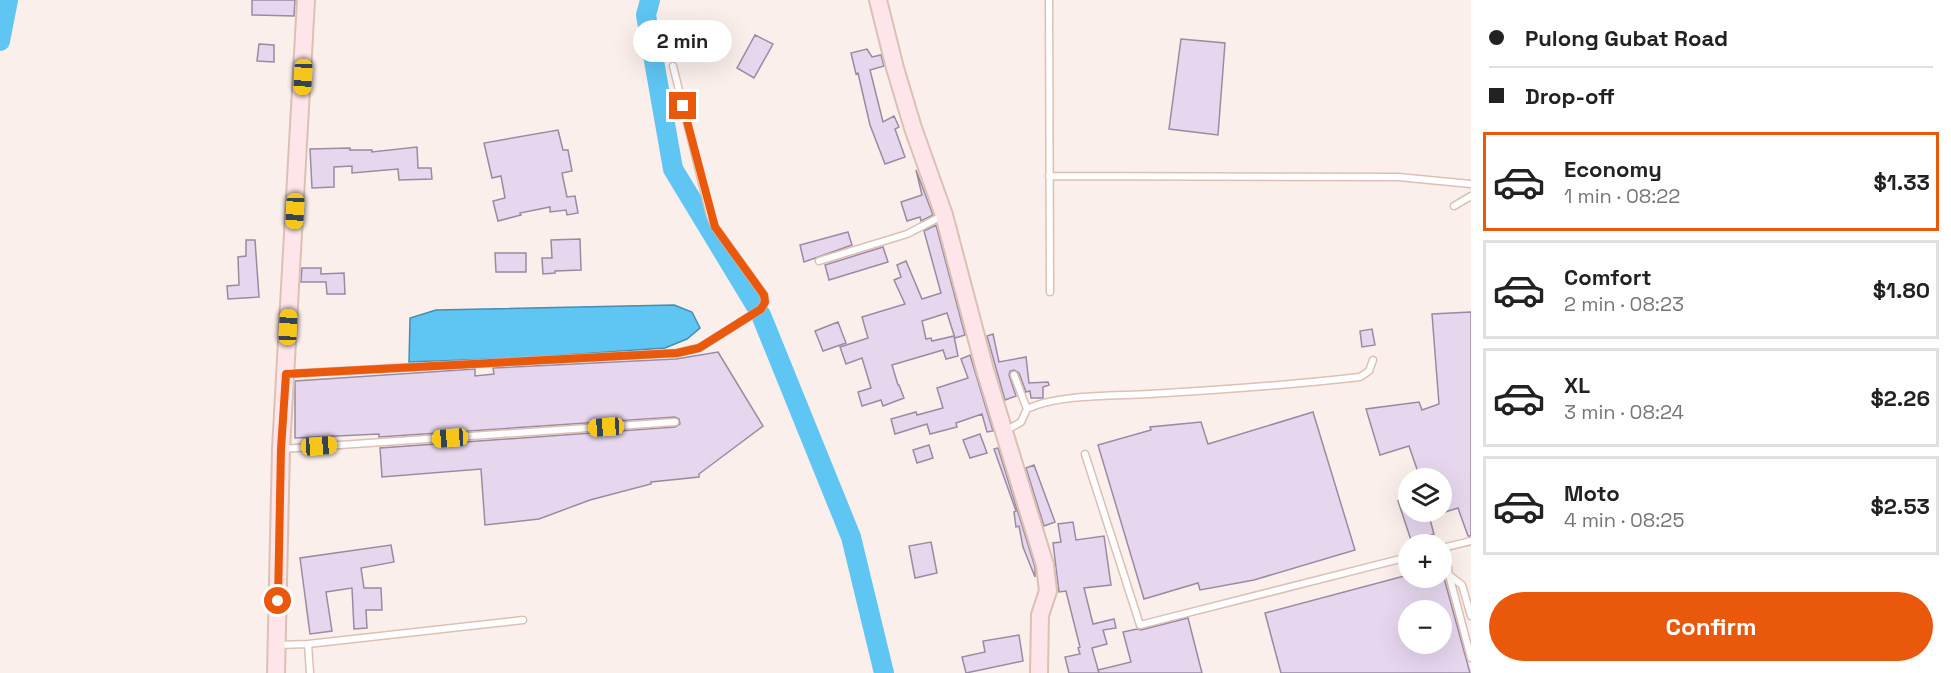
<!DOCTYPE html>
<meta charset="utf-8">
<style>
:root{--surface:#fff;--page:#f6f6f6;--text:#222;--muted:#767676;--line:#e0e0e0;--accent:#ea580c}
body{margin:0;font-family:"Space Grotesk",sans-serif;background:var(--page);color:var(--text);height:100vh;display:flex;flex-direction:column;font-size:22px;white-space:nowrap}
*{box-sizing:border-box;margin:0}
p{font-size:20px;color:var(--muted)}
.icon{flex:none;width:33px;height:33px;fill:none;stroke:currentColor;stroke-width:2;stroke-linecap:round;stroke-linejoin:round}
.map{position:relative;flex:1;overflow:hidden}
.drawer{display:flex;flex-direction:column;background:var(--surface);width:480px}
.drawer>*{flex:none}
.top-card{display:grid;align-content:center;height:132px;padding:0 18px;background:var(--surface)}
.controls{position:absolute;left:1398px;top:468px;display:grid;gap:12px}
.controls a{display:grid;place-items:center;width:54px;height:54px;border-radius:50%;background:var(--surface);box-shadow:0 6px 24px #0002;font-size:30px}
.end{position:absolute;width:27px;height:27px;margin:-14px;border:8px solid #ea580c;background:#fff;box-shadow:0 0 0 3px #fff}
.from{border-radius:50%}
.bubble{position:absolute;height:42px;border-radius:21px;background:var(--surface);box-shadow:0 6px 24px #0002;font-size:20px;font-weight:600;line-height:42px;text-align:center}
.car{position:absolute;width:18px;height:36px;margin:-18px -9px;border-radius:8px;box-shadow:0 0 4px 2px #0007;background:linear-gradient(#f5c518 24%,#345 0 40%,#f5c518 0 76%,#345 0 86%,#f5c518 0)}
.top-card b{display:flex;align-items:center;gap:21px;height:57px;font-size:22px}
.top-card b+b{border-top:2px solid var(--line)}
.top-card i{width:15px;height:15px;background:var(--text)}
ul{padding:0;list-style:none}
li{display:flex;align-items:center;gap:18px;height:99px;margin:0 12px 9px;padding:0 6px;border:3px solid var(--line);border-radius:0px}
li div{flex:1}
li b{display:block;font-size:22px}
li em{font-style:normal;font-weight:600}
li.on{border-color:var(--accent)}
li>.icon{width:54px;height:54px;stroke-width:1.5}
.primary-button{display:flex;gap:12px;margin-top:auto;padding:12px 18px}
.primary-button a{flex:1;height:69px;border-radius:36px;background:var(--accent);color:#fff;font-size:24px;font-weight:600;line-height:69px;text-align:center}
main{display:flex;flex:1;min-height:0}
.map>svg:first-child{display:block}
</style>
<main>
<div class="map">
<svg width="1471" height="673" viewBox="0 0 1471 673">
<rect width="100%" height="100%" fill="#fbefeb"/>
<!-- water -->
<path fill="#5fc5f2" stroke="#488dac" stroke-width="1.5" d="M674,305L692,312L700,328L687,339L665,348L523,358L409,362L410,318L436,310Z"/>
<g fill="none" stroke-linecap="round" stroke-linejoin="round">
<!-- river -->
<path stroke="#5fc5f2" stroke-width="20" d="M650,0L646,15L673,169L756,306
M0,41L8,0
M761,315L851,537L884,673"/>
</g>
<!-- building -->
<path fill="#e6d7ef" stroke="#998ba1" stroke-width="1.5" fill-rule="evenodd" d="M252,0H295L294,16L252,15Z
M755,35L773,44L754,78L737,68Z
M1181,39L1225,43L1218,135L1169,129Z
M259,44L274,45V62L257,61Z
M867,49L872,57L881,55L884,66L870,70L883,122L894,116L899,127L895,129L905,157L885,164L870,125L858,73L856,74L851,53Z
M558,130L563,150H568L572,171L562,173L567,197L575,196L578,213L567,215L566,210L550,212V207L520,213L521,215L498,221L493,201L505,198L501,176L492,178L484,143Z
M417,147L418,168H431L432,179L399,180L398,169L352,173V166L334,167V187L312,188L310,149L350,148V150H372V152Z
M916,170L933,215L921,221L920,217L907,221L901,202L922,195Z
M936,225L965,335L955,338L947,313L922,321L926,339L931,338L932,341L954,336L958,356L946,359L943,350L892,365L898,385H899L904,398L883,406L881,400L862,406L858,392L871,388L862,358L846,364L840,347L868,338L862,317L905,304L894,280L901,277L897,265L906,261L922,299L941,293L924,231Z
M848,232L852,245L804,262L800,245Z
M580,239L581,270L555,271V273L543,274L542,258H552L551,240Z
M246,240H255L259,297L228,299L227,286L239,285L238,257L246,256Z
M883,247L888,262L829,280L825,265Z
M495,253H526V272H496Z
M302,268H321V274L344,273L345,294H327L326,282H301Z
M1471,312V536H1468L1458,508L1442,513V478H1420L1409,446L1380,455L1366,409L1419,402L1422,410L1439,404L1432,314Z
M838,322L846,343L823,351L815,331Z
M1372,329L1375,345L1362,347L1360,331Z
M993,334L999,362L1026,357L1029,383L1048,382L1049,385L1043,387V398H1031L1030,391L1026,392L1019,373L1014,370L1010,371L1009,375L1016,396L1005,400L987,336Z
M718,352L763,426L699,474V477L651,482V484L590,500L539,519L485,525L481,469L382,477L380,448L675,427L680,424L679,419L675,417L379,437V434L295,438V381L475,369V376L494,374L493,368L676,359Z
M970,355L993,431L987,432L982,414L956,423L957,427L930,434L927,424L895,434L891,419L916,412L917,415L943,408L937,388L968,378L961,359Z
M1313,412L1355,550L1254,580L1200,590L1198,583L1144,599L1098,445L1151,430L1150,427L1201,422L1208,444Z
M980,434L987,453L970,458L963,440Z
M929,445L933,458L917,463L913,450Z
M998,448L1035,567V577L1023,547L1019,526L1016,527L1014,512L1016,511L994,449Z
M1034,465L1055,522L1044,526L1026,468Z
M1408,497V512H1428L1434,534L1411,540L1398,501Z
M1073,522L1076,540L1104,536L1111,585L1084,588L1093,624L1114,619L1116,628L1103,630L1107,644L1092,648L1099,673H1069L1065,657L1080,654L1078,648L1080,647L1066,591L1059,592L1053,543L1061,542L1058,524Z
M931,542L937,573L915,578L909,546Z
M391,545L394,562L361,568L364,588H381L382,610H366L367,628L354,629L352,588L326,592L332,631L310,634L300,558Z
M1408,575V578H1444L1470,673H1281L1265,613ZM1408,610H1442V644H1408Z
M1188,618L1202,673H1099L1098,670L1131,662L1123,632L1137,629L1141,630Z
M1019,635L1023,661L966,673L962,657L985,652L983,641Z"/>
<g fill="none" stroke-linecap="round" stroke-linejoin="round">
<defs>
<path id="lane" d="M1049,0L1050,292
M1049,176L1398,177L1471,184
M1454,206L1471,196
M819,261L907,234L942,216
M286,374L677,353L699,348L761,309L765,302L764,295L715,227L710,215L673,66
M1014,375L1027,409
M1005,431L1021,422L1027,409C1058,394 1114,396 1149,394C1220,390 1290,385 1360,377L1369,371L1373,360
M282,449L675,422
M1085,454L1140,625L1408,557
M1445,547L1449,575L1471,658
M1442,548L1471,541
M1449,575L1462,585L1471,616
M308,644L310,673
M278,645L308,644L523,620"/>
<path id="secondary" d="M878,0L895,68L913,128L944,215L985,370L1045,565L1048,591L1040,615L1039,673
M276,673L281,449L306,0"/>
</defs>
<!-- lane casing -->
<use href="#lane" stroke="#dcc0b5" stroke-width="9"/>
<!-- secondary casing -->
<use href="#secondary" stroke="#dcc0b5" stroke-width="20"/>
<!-- lane -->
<use href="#lane" stroke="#fff" stroke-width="6"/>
<!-- secondary -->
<use href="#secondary" stroke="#fde5e9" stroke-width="16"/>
</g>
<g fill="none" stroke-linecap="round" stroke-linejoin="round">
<!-- route -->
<path stroke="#ea580c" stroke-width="8" d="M278,601L281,449L286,374L677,353L699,348L761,309L765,302L764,295L715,227L683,106"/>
</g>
</svg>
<div class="controls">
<a><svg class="icon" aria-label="layers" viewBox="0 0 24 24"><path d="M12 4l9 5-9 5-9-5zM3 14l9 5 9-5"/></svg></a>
<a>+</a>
<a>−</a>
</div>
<i class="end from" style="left:278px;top:601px"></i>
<i class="end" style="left:683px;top:106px"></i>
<div class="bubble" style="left:633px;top:20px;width:99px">2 min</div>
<i class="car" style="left:303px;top:77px;rotate:183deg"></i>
<i class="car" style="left:295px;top:211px;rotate:183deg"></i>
<i class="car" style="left:288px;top:327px;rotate:3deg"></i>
<i class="car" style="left:606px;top:427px;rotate:266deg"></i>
<i class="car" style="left:450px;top:438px;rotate:266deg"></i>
<i class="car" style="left:319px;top:446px;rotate:86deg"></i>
</div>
<section class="drawer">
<div class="top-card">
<b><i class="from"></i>Pulong Gubat Road</b>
<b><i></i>Drop-off</b>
</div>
<ul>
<li class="on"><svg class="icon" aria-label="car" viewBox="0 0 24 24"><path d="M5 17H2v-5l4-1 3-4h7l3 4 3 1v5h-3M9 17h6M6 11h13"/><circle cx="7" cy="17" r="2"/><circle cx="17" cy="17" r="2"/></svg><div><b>Economy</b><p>1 min · 08:22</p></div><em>$1.33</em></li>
<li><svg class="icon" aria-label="car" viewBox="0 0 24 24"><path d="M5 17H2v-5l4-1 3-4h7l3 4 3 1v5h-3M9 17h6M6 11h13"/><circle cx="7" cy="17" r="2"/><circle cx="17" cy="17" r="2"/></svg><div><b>Comfort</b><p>2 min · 08:23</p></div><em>$1.80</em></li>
<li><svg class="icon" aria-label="car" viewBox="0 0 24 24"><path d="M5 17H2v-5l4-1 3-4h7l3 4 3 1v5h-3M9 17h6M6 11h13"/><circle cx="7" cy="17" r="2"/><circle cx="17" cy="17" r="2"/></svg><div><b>XL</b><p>3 min · 08:24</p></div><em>$2.26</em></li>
<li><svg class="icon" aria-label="car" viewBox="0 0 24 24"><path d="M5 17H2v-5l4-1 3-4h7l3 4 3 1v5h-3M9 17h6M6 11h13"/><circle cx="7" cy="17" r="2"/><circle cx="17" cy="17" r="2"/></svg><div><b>Moto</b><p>4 min · 08:25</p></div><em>$2.53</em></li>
</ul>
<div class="primary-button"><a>Confirm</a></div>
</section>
</main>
